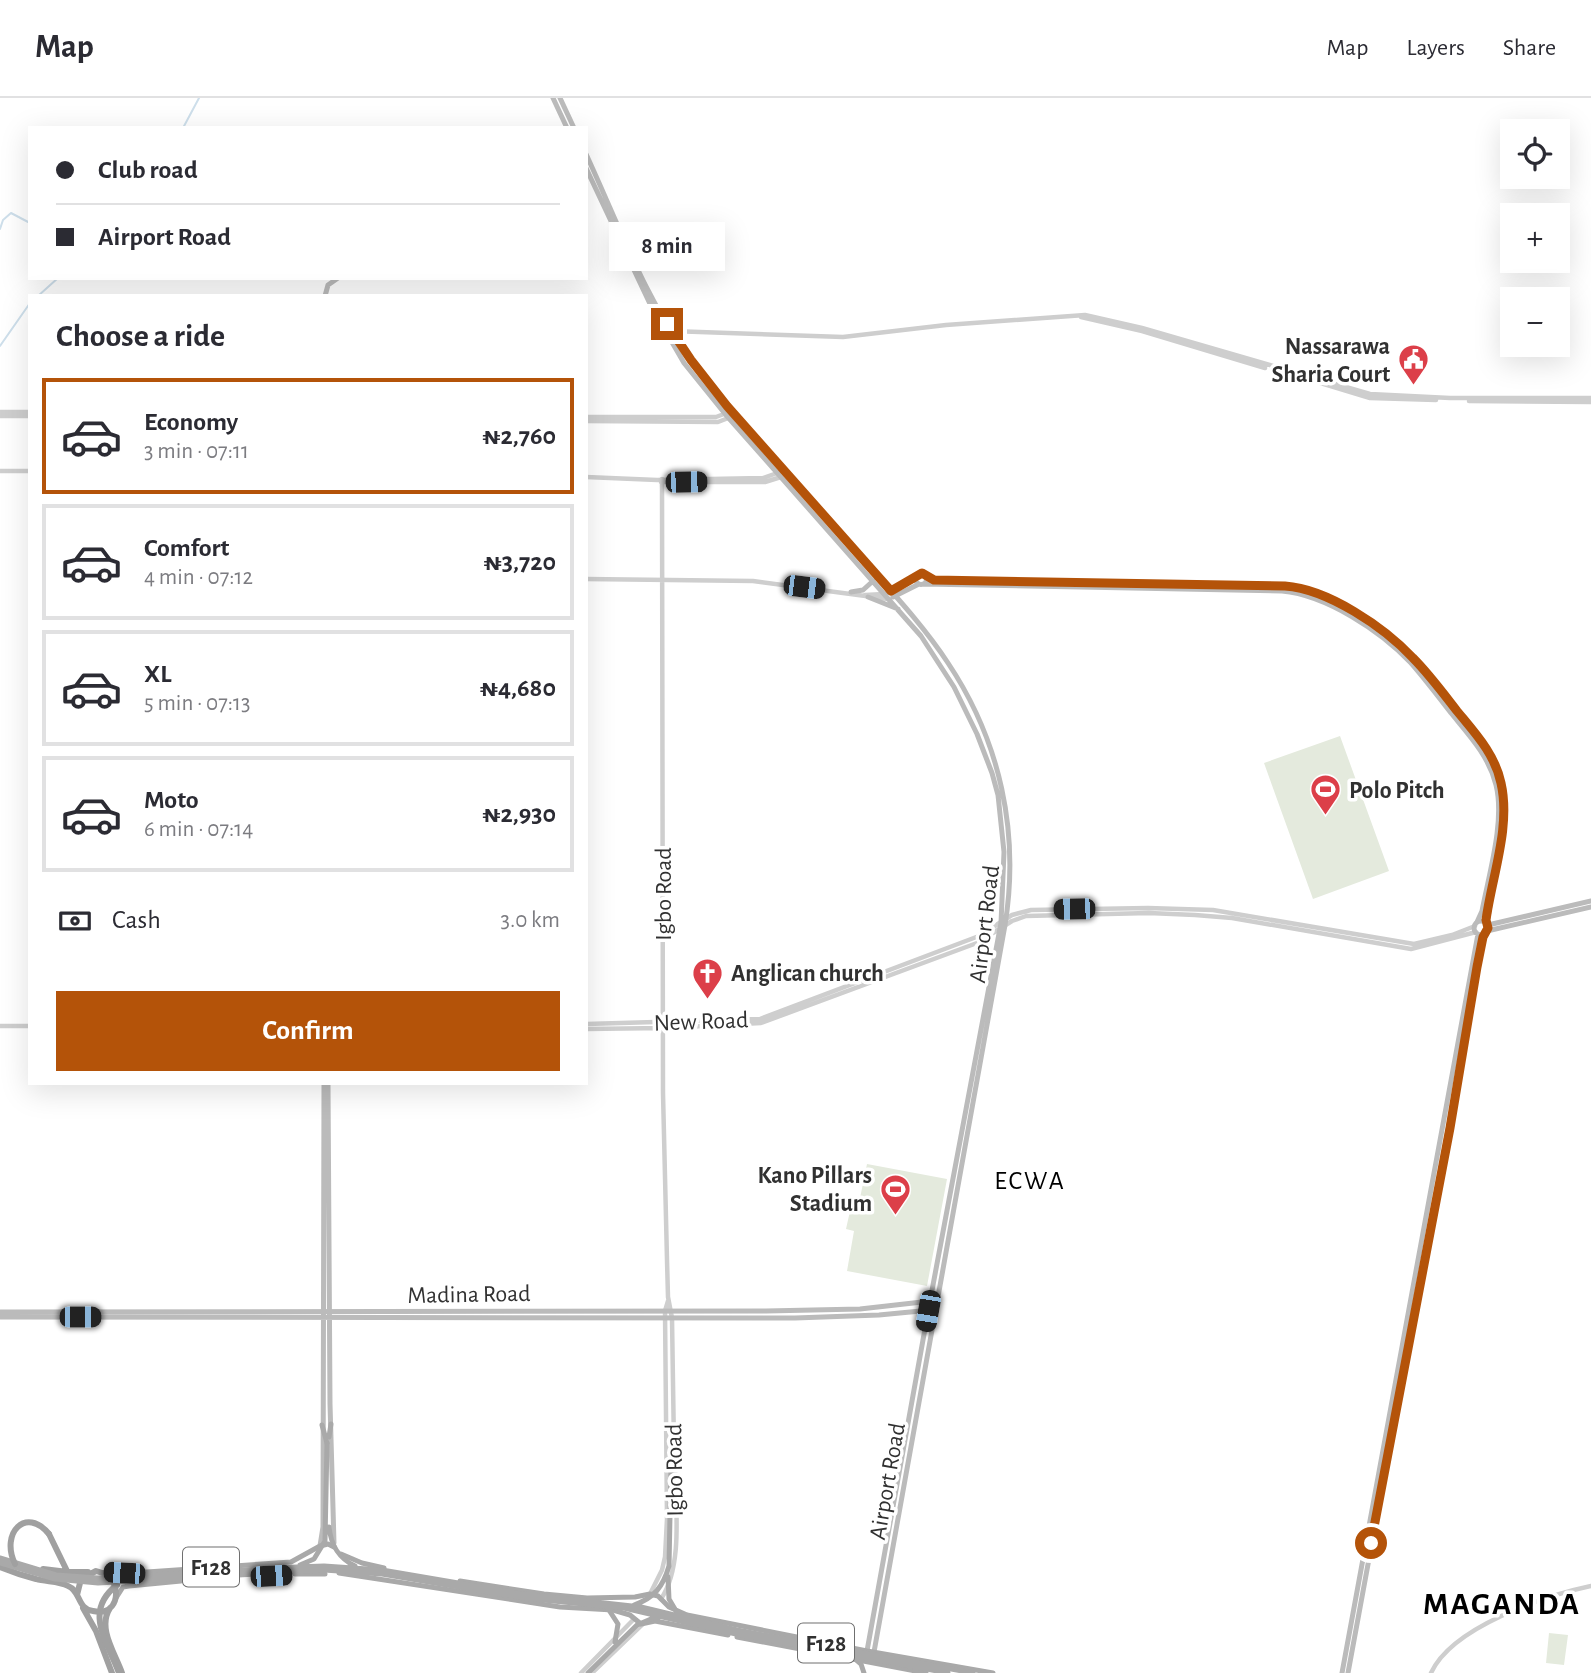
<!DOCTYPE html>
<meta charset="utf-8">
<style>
:root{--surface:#fff;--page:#f2f2f3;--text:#2b2b33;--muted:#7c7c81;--line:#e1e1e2;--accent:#b45309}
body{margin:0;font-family:"Alegreya Sans",sans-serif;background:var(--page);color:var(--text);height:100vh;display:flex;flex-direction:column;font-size:26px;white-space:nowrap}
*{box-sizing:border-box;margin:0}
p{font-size:23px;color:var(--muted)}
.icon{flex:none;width:38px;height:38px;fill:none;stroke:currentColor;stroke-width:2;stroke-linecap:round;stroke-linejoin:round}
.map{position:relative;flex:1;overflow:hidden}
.drawer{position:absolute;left:28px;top:196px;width:560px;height:791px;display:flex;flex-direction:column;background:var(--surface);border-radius:0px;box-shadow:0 7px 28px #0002}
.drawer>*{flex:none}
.guide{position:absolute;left:28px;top:28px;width:560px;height:154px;border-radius:0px;box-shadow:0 7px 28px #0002;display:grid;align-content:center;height:154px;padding:0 28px;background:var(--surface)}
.fabs{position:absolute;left:1500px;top:21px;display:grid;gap:14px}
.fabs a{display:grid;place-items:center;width:70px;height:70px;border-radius:0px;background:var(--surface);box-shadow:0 7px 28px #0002;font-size:35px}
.end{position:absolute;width:32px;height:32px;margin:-16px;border:9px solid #b45309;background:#fff;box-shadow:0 0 0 4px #fff}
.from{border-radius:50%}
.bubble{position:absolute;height:49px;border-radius:0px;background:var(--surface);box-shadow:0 7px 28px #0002;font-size:23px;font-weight:600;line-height:49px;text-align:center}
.car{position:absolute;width:21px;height:42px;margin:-21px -10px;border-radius:9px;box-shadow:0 0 5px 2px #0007;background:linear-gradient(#222 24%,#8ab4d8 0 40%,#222 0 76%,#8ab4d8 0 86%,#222 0)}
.guide b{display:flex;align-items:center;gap:24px;height:66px;font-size:26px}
.guide b+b{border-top:2px solid var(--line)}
.guide i{width:18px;height:18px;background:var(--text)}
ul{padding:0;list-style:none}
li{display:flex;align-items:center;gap:21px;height:116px;margin:0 14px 10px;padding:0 14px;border:4px solid var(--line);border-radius:0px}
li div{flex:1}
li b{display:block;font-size:26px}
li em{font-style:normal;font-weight:600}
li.active{border-color:var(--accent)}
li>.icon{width:63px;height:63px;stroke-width:1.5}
h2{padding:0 28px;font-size:32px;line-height:84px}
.pay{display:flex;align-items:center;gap:18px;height:77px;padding:0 28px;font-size:26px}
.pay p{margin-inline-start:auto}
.button{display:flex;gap:14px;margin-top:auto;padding:14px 28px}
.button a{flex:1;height:80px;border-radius:0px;background:var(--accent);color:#fff;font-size:28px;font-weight:600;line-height:80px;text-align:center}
header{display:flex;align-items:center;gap:42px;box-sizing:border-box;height:98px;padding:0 35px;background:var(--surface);border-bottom:2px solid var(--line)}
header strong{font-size:33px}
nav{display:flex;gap:38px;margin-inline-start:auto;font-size:24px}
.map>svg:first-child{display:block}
</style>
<header>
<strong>Map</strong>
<nav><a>Map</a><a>Layers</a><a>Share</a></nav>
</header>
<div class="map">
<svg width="1591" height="1575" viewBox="0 0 1591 1575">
<rect width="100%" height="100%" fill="#fff"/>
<!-- green -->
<path fill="#e4eadd" d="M1340,638L1389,773L1313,801L1264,665Z
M867,1066L947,1081L927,1188L847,1173L854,1133L846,1131L852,1104L859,1105Z
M1549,1535L1568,1537L1564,1567L1546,1565Z"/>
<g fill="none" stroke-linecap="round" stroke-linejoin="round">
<!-- stream -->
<path stroke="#cedfeb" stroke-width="2" d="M183,30L199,0
M0,131L3,122L11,115L30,125
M38,198L58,180
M0,248L30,205"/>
<!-- tertiary -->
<path stroke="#cecece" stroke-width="4.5" d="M1081,219L1142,233L1265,270
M671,233L843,239L946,227L1085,217L1142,230L1370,296L1450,300H1591
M1291,276L1370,300L1436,302
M1469,303L1591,304
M0,314H30
M0,318H30
M586,319H716L732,313
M586,323L718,324L736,317
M0,373H30
M586,379L657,382L763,380L780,374
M662,381L663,995L667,1162L668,1199L672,1220L674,1349
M661,384H765L781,379
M586,481L753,483L888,501
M865,497L884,496
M586,926L760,921L979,838L1012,817L1031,812L1148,810L1213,812L1414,846L1452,837L1475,828
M0,928H30
M586,931L664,930L761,925L977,845L1012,823L1026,818L1149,815L1195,817L1232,820L1411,851L1476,834
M650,1496L662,1472L665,1459L667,1421L665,1213L668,1203
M661,1501C684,1467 675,1405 675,1365
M581,1575L633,1522
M592,1575L643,1526
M1431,1575C1452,1529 1544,1498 1591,1488"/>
<!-- secondary -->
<path stroke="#bbb" stroke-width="5" d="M553,0L567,30
M560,0L574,30
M586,56C618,125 646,203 691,263C743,332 804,395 861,459C891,493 923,527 948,565C1000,643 1020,734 1005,827L874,1554
M586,70L651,208L684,265L726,317L921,538L954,589L977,636L992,675L998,697L1004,754L1001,825L930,1203L867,1553
M325,198L328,187L338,180
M915.5 481a5.5 5.5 0 1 1 11 0a5.5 5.5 0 1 1-11 0Z
M926,480L934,483L1285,488L1306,491L1326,498L1395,543L1414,561L1487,650L1498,675L1503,702V724L1487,826
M923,486L1282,493C1326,497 1381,533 1411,565C1425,581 1438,598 1451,615C1469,637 1489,658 1496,687C1505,723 1489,776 1482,813L1477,824
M851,494L863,492L873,483
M888,494L916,479
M868,499L898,511
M893,499L919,486
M1474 830a7 7 0 1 1 14 0a7 7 0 1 1-14 0Z
M1488,827L1591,803
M1487,833L1591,809
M328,985L330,1306L334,1445
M0,1214L766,1213L860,1211L931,1203
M0,1219L795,1220L879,1217L931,1212
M320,1448L323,1429L324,985
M1342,1575L1478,836
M1348,1575L1484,836"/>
<!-- primary -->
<path stroke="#a9a9a9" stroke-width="5" d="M322,1327L327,1345
M329,1339L331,1326
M673,1366L674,1349
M341,1456L362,1465L384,1470
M105,1474H147L291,1464L320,1448L328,1446L334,1449
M339,1475L560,1509L613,1512L630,1517L641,1526L655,1523L662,1516
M295,1476H325
M460,1483L544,1496L587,1500L635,1499L650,1496L658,1498L669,1509L687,1517L867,1553L993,1575
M116,1500L123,1489L129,1488L181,1483
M655,1523L728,1537
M737,1539L926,1575"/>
<!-- trunk -->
<path stroke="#a0a0a0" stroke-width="6" d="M49,1436L68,1475
M0,1469C12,1474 24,1478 36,1481C46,1484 59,1483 68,1488C81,1493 77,1511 93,1513C117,1518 122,1493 109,1477L96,1473L81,1481L77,1497
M43,1471L68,1474H88
M83,1510L96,1533L112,1575
M110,1510C97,1530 115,1555 122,1575"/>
<!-- primary-bridge -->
<path stroke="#a9a9a9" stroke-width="5" d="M329,1429C331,1447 338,1460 355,1468
M0,1460L56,1477L98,1480L297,1469L324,1468L382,1472L523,1496L641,1509L737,1532L973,1575
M0,1465L55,1481L98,1485L324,1472L382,1476L523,1500L624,1510L736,1536L948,1575
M300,1467L314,1461L325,1443L327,1345
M668,1479L669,1501L679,1518
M634,1507C654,1500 663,1489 669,1468L671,1366
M607,1509L618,1526L615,1544
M853,1559L861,1566L864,1575
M588,1575L637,1527L658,1518"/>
<!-- trunk-bridge -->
<path stroke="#a0a0a0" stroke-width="6" d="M15,1466C0,1435 26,1408 49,1436
M117,1487C83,1513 107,1543 119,1575"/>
</g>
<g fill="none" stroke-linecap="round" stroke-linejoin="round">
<!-- route -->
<path stroke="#b45309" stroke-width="9" d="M667,226L691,262L727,308L891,493L922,475L934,482L1285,488C1328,491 1384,529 1413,560C1429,576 1443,595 1457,613C1475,635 1495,656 1501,685C1511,729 1492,778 1486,822L1488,830L1483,839L1477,869L1450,1030L1371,1445"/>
</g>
<!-- icons -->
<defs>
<symbol id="civic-pin" viewBox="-11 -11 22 30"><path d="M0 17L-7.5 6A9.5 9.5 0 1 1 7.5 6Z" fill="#dc3f49" stroke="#fff"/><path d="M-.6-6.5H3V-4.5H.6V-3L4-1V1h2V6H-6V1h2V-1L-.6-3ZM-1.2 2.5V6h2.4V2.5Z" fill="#fff"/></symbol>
<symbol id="stadium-pin" viewBox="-11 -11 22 30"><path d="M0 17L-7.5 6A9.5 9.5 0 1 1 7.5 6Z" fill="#dc3f49" stroke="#fff"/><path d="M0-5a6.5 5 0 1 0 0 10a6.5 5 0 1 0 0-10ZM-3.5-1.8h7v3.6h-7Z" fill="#fff"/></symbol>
<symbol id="church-pin" viewBox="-11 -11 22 30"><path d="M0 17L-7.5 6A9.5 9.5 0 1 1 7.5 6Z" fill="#dc3f49" stroke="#fff"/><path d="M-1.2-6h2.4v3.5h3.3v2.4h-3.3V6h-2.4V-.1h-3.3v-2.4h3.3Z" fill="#fff"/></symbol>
</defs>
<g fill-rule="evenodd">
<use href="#civic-pin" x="1396" y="244" width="35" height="47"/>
<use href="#stadium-pin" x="1308" y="674" width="35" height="47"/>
<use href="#church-pin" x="690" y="858" width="35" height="47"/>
<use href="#stadium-pin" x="878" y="1074" width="35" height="47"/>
</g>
<g text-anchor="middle" stroke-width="7" stroke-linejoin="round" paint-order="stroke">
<!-- shield labels -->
<g fill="#fff" stroke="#6f6f6f" stroke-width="2">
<rect x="183" y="1449.5" width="56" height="39" rx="5"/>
<rect x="798" y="1525.5" width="56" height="39" rx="5"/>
</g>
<g font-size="23" font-weight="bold" fill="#313131">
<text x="211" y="1477">F128</text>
<text x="826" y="1553">F128</text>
</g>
<!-- poi labels -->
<g font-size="24" font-weight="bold" fill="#313131" stroke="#fff" text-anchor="end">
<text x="1390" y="256">Nassarawa<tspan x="1390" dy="28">Sharia Court</tspan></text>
<text x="1349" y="700" text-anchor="start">Polo Pitch</text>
<text x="731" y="883" text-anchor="start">Anglican church</text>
<text x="872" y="1085">Kano Pillars<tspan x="872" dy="28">Stadium</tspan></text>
</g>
<!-- street labels -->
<g font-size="24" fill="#313131" stroke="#fff">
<text transform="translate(663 796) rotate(-90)" y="8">Igbo Road</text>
<text transform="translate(984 826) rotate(-83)" y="8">Airport Road</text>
<text transform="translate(701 923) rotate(-2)" y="8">New Road</text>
<text transform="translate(469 1196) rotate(-1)" y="8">Madina Road</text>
<text transform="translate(674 1372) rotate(-91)" y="8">Igbo Road</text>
<text transform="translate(887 1383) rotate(-80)" y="8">Airport Road</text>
</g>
<!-- neighbourhood labels -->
<g font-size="26" letter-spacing="2" fill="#000" stroke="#fff">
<text x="1030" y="1091">ECWA</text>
</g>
<!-- district labels -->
<g font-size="32" font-weight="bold" letter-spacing="2" fill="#000" stroke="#fff">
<text x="1502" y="1516">MAGANDA</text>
</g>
</g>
</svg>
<div class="fabs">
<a><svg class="icon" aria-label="locate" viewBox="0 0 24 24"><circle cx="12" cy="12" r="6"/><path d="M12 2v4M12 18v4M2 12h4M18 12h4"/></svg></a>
<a>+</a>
<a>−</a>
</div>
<i class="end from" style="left:1371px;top:1445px"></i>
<i class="end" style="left:667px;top:226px"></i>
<div class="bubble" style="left:609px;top:124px;width:116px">8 min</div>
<i class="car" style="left:686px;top:384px;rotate:89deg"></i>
<i class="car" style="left:804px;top:489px;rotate:97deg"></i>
<i class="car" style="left:1074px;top:811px;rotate:269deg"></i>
<i class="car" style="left:928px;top:1213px;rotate:190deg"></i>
<i class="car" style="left:80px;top:1219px;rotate:90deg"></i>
<i class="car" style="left:124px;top:1475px;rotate:273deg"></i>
<i class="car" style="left:271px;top:1478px;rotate:87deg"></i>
<div class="guide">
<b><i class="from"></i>Club road</b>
<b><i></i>Airport Road</b>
</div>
<section class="drawer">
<h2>Choose a ride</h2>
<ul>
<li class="active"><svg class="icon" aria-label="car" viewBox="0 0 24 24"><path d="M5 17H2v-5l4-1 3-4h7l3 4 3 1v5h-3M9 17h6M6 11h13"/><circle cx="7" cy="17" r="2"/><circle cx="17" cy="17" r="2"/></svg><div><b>Economy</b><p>3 min · 07:11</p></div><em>₦2,760</em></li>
<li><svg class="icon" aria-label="car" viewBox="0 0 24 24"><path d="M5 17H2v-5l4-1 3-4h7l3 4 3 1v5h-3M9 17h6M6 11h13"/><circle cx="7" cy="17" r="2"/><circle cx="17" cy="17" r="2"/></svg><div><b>Comfort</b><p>4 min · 07:12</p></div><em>₦3,720</em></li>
<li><svg class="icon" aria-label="car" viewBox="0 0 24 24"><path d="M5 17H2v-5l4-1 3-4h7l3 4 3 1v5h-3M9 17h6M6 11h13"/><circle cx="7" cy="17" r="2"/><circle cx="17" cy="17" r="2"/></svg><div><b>XL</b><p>5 min · 07:13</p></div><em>₦4,680</em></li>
<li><svg class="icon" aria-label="car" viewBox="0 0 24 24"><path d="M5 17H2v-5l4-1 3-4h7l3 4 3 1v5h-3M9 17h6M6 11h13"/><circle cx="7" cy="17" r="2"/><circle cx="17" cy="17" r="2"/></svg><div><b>Moto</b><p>6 min · 07:14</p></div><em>₦2,930</em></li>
</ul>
<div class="pay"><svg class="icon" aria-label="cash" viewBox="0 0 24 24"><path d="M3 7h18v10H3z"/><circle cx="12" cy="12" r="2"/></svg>Cash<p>3.0 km</p></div>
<div class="button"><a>Confirm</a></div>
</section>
</div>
